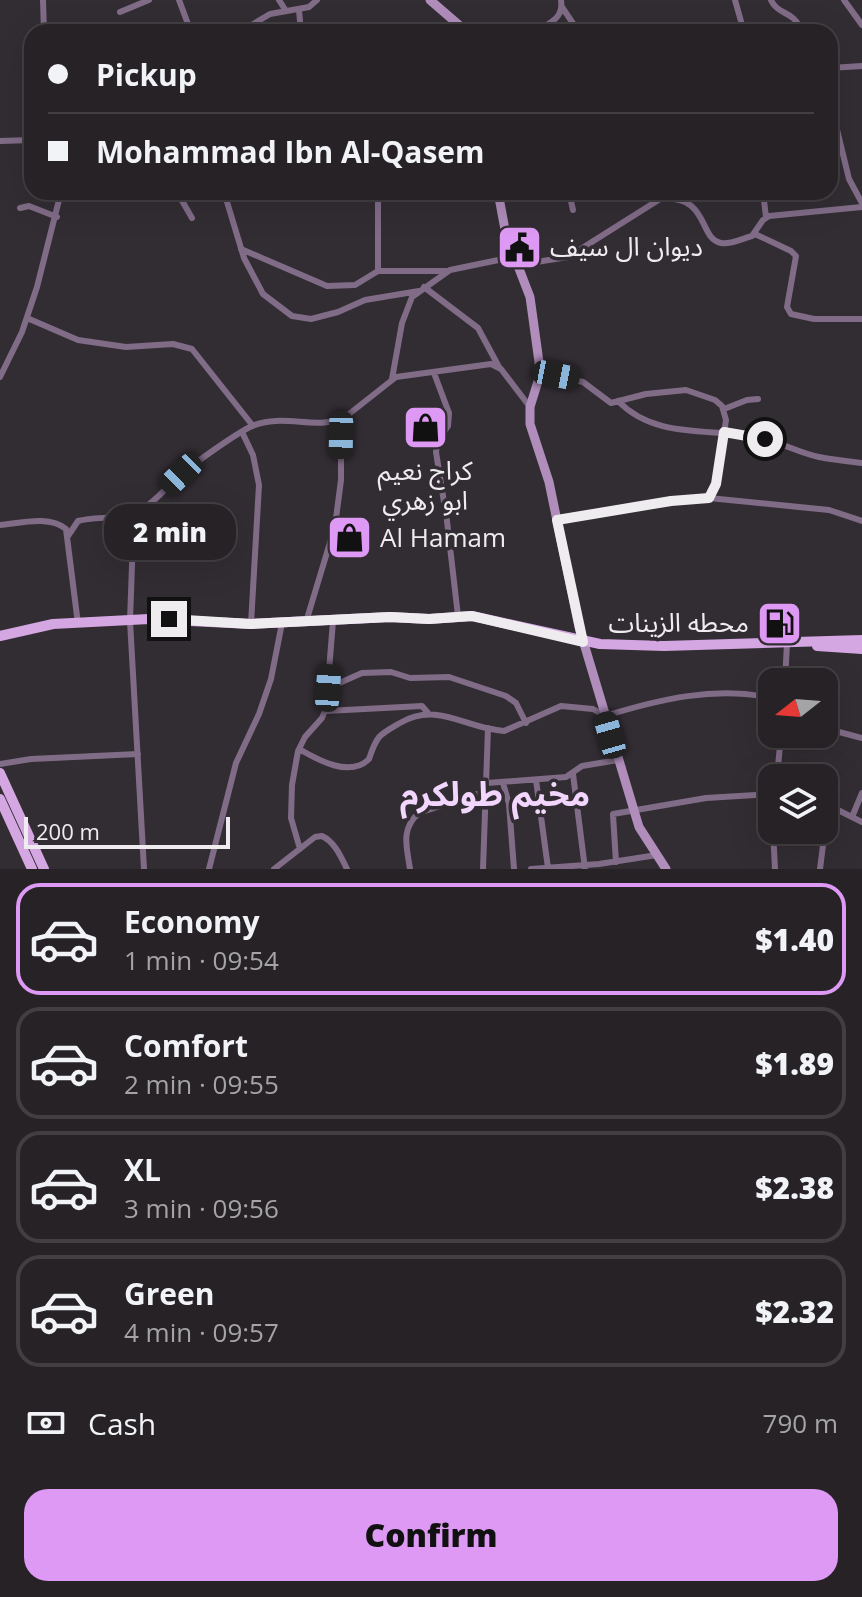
<!DOCTYPE html>
<meta charset="utf-8">
<style>
:root{--surface:#262226;--page:#322f32;--text:#f1f3f6;--muted:#a4a4a7;--line:#423f43;--accent:#dd99f3}
body{margin:0;font-family:"Open Sans","Noto Sans Arabic",sans-serif;background:var(--page);color:var(--text);height:100vh;display:flex;flex-direction:column;font-size:30px;white-space:nowrap}
*{box-sizing:border-box;margin:0}
p{font-size:26px;color:var(--muted)}
.icon{flex:none;width:44px;height:44px;fill:none;stroke:currentColor;stroke-width:2;stroke-linecap:round;stroke-linejoin:round}
.map{position:relative;height:869px;overflow:hidden}
.side{display:flex;flex-direction:column;background:var(--surface);flex:1}
.side>*{flex:none}
.top-card{position:absolute;left:24px;top:24px;width:814px;height:176px;border-radius:24px;box-shadow:0 8px 32px #0002,0 0 0 2px var(--line);display:grid;align-content:center;height:176px;padding:0 24px;background:var(--surface)}
.needle{width:52px;rotate:253deg}
.fabs{position:absolute;left:758px;top:668px;display:grid;gap:16px}
.fabs a{display:grid;place-items:center;width:80px;height:80px;border-radius:16px;background:var(--surface);box-shadow:0 8px 32px #0002,0 0 0 2px var(--line);font-size:40px}
.scale{position:absolute;left:24px;bottom:20px;width:206px;box-sizing:border-box;padding-left:8px;border:4px solid #efecf0;border-top:0;font-size:22px;line-height:28px;white-space:nowrap;color:#efecf0;-webkit-text-stroke:6px #322d33;paint-order:stroke}
.end{position:absolute;width:36px;height:36px;margin:-18px;border:10px solid #efecf0;background:#111;box-shadow:0 0 0 4px #111}
.from{border-radius:50%}
.bubble{position:absolute;height:56px;border-radius:24px;background:var(--surface);box-shadow:0 8px 32px #0002,0 0 0 2px var(--line);font-size:26px;font-weight:800;line-height:56px;text-align:center}
.car{position:absolute;width:24px;height:48px;margin:-24px -12px;border-radius:10px;box-shadow:0 0 6px 2px #0007;background:linear-gradient(#222 24%,#8ab4d8 0 40%,#222 0 76%,#8ab4d8 0 86%,#222 0)}
.top-card b{display:flex;align-items:center;gap:28px;height:76px;font-size:30px}
.top-card b+b{border-top:2px solid var(--line)}
.top-card i{width:20px;height:20px;background:var(--text)}
ul{padding:14px 0 0;list-style:none}
li{display:flex;align-items:center;gap:24px;height:112px;margin:0 16px 12px;padding:0 8px;border:4px solid var(--line);border-radius:24px}
li div{flex:1}
li b{display:block;font-size:30px}
li em{font-style:normal;font-weight:800}
li.active{border-color:var(--accent)}
li>.icon{width:72px;height:72px;stroke-width:1.5}
.pay{display:flex;align-items:center;gap:20px;height:88px;padding:0 24px;font-size:30px}
.pay p{margin-inline-start:auto}
.action{display:flex;gap:16px;margin-top:auto;padding:16px 24px}
.action a{flex:1;height:92px;border-radius:24px;background:var(--accent);color:#111;font-size:32px;font-weight:800;line-height:92px;text-align:center}
.map>svg:first-child{display:block}
</style>
<div class="map">
<svg width="862" height="869" viewBox="0 0 862 869">
<rect width="100%" height="100%" fill="#322d33"/>
<g fill="none" stroke-linecap="round" stroke-linejoin="round">
<!-- street -->
<path stroke="#816c88" stroke-width="6" d="M43,0L44,32
M179,0L191,32
M279,0L286,11
M735,0L744,32
M771,0C777,14 793,12 799,26
M844,0L862,25
M562,7L574,25L594,32
M299,10L301,32
M120,12L149,0
M240,32L270,14L309,7L317,0
M535,32C549,23 564,19 561,0
M830,68L862,66
M830,101L849,179L862,203
M0,141L32,140
M177,192L192,218
M224,192L244,258L263,294L292,316L311,319L338,312L365,300L419,291
M378,192V271H446
M569,192L573,210
M763,192L766,217
M20,208L29,206L57,217
M755,234L791,251L796,256L787,307L791,314L814,319H862
M241,249L327,286L355,285L378,271
M517,265L568,257L660,199C710,194 698,239 721,243C730,245 744,238 752,236L763,220L769,216L862,207
M424,287L478,328L499,367
M27,318L78,340L126,347L173,344L192,349L253,426
M539,372L583,382L611,403L646,394L686,390L715,400L722,406L726,420L716,484L709,498
M434,373L449,413L448,426L438,440L436,452L447,521L458,616
M0,377L22,332L37,287L61,192
M392,379L402,323L412,297L450,270L513,257
M618,401C658,442 716,426 765,439C784,444 800,453 819,457C833,460 848,461 862,463
M724,409L747,400L758,399
M242,432L253,455L259,485L251,624
M139,511L133,537L130,621L144,869
M557,520L671,501L709,498L829,510L862,521
M0,525C20,523 50,515 66,529L78,624
M68,536L78,521C97,516 121,520 139,511C155,503 166,487 180,475C195,463 235,434 252,426C285,412 321,433 347,415
M306,622L335,526L341,480V435L349,414L396,377L491,364L501,369L530,407
M785,682L787,643
M328,688L362,673L391,672L410,678L449,677L506,696L516,703L526,723
M326,711L422,706L428,713
M824,728L862,738
M299,749C318,760 350,778 369,759C377,735 379,735 400,723C438,701 466,729 504,731L561,706L593,709L605,716C660,699 715,686 772,698
M0,764L31,759L138,754
M573,774L585,869
M777,778L781,734
M536,780L548,868
M487,783L566,777L582,766L618,760
M503,783L509,804L514,869
M824,803L862,822
M613,814L706,798L772,794
M613,815L616,862
M852,817L862,793
M773,830L775,869
M300,849L291,818L292,785L298,751L305,737L322,718L326,708L333,621
M209,869L236,763L259,714L271,679L282,623
M274,869L315,837L322,836C335,842 341,857 347,869
M410,869C407,848 400,829 419,813L486,791
M483,869L488,728
M531,869L599,864L657,855
M820,869L828,805"/>
<!-- secondary -->
<path stroke="#b08dbb" stroke-width="9" d="M430,0L467,32
M498,192L506,235L530,297L539,362V378L530,407V424L549,482L579,627L639,827L666,869"/>
<!-- primary -->
<path stroke="#d4a7e2" stroke-width="10" d="M0,636L53,624L149,619L251,624L390,617L429,619L472,616L600,644L664,646L862,640
M817,646L862,649
M0,773L44,869
M0,799L32,869"/>
</g>
<g fill="none" stroke-linecap="round" stroke-linejoin="round">
<!-- route -->
<path stroke="#efecf0" stroke-width="10" d="M169,619L251,624L390,617L429,619L472,616L583,642L557,520L671,501L709,498L716,484L724,432L765,439"/>
</g>
<!-- icons -->
<defs>
<symbol id="civic-square" viewBox="-11 -11 22 22"><rect x="-9" y="-9" width="18" height="18" rx="4" fill="#dd99f3" stroke="#322d33"/><path d="M-.6-6.5H3V-4.5H.6V-3L4-1V1h2V6H-6V1h2V-1L-.6-3ZM-1.2 2.5V6h2.4V2.5Z" fill="#111"/></symbol>
<symbol id="shop-square" viewBox="-11 -11 22 22"><rect x="-9" y="-9" width="18" height="18" rx="4" fill="#dd99f3" stroke="#322d33"/><path d="M-5-2.5h2.3a2.7 3.5 0 0 1 5.4 0H5L5.5 6h-11ZM-1.5-2.5h3a1.5 2.3 0 0 0-3 0Z" fill="#111"/></symbol>
<symbol id="fuel-square" viewBox="-11 -11 22 22"><rect x="-9" y="-9" width="18" height="18" rx="4" fill="#dd99f3" stroke="#322d33"/><path d="M-5.5-6h7V0h2V4h1.3V-2.5L3-4.5l.8-.8L6-3V5H2.5V1h-1V6h-7ZM-4.2-4.7v3.2H.2V-4.7Z" fill="#111"/></symbol>
</defs>
<g fill-rule="evenodd">
<use href="#civic-square" x="494" y="222" width="51" height="51"/>
<use href="#shop-square" x="400" y="402" width="51" height="51"/>
<use href="#shop-square" x="324" y="512" width="51" height="51"/>
<use href="#fuel-square" x="754" y="598" width="51" height="51"/>
</g>
<g text-anchor="middle" stroke-width="7" stroke-linejoin="round" paint-order="stroke">
<!-- poi labels -->
<g font-size="26" fill="#efecf0" stroke="#322d33" text-anchor="start">
<text x="550" y="256">ديوان ال سيف</text>
<text x="425" y="480" text-anchor="middle">كراج نعيم<tspan x="425" dy="30">ابو زهري</tspan></text>
<text x="380" y="547">Al Hamam</text>
<text x="749" y="632" text-anchor="end">محطه الزينات</text>
</g>
<!-- district labels -->
<g font-size="34" font-weight="bold" fill="#f3d6fd" stroke="#322d33">
<text x="495" y="806">مخيم طولكرم</text>
</g>
</g>
</svg>
<div class="fabs">
<a><svg class="needle" viewBox="-14 -14 28 28"><path d="M0-13l5 13h-10z" fill="#e53935"/><path d="M0 13l5-13h-10z" fill="#a4a4a7"/></svg></a>
<a><svg class="icon" aria-label="layers" viewBox="0 0 24 24"><path d="M12 4l9 5-9 5-9-5zM3 14l9 5 9-5"/></svg></a>
</div>
<div class="scale">200 m</div>
<i class="end from" style="left:765px;top:439px"></i>
<i class="end" style="left:169px;top:619px"></i>
<div class="bubble" style="left:104px;top:504px;width:132px">2 min</div>
<i class="car" style="left:556px;top:375px;rotate:101deg"></i>
<i class="car" style="left:341px;top:435px;rotate:181deg"></i>
<i class="car" style="left:181px;top:474px;rotate:226deg"></i>
<i class="car" style="left:328px;top:688px;rotate:4deg"></i>
<i class="car" style="left:610px;top:735px;rotate:344deg"></i>
<div class="top-card">
<b><i class="from"></i>Pickup</b>
<b><i></i>Mohammad Ibn Al-Qasem</b>
</div>
</div>
<section class="side">
<ul>
<li class="active"><svg class="icon" aria-label="car" viewBox="0 0 24 24"><path d="M5 17H2v-5l4-1 3-4h7l3 4 3 1v5h-3M9 17h6M6 11h13"/><circle cx="7" cy="17" r="2"/><circle cx="17" cy="17" r="2"/></svg><div><b>Economy</b><p>1 min · 09:54</p></div><em>$1.40</em></li>
<li><svg class="icon" aria-label="car" viewBox="0 0 24 24"><path d="M5 17H2v-5l4-1 3-4h7l3 4 3 1v5h-3M9 17h6M6 11h13"/><circle cx="7" cy="17" r="2"/><circle cx="17" cy="17" r="2"/></svg><div><b>Comfort</b><p>2 min · 09:55</p></div><em>$1.89</em></li>
<li><svg class="icon" aria-label="car" viewBox="0 0 24 24"><path d="M5 17H2v-5l4-1 3-4h7l3 4 3 1v5h-3M9 17h6M6 11h13"/><circle cx="7" cy="17" r="2"/><circle cx="17" cy="17" r="2"/></svg><div><b>XL</b><p>3 min · 09:56</p></div><em>$2.38</em></li>
<li><svg class="icon" aria-label="car" viewBox="0 0 24 24"><path d="M5 17H2v-5l4-1 3-4h7l3 4 3 1v5h-3M9 17h6M6 11h13"/><circle cx="7" cy="17" r="2"/><circle cx="17" cy="17" r="2"/></svg><div><b>Green</b><p>4 min · 09:57</p></div><em>$2.32</em></li>
</ul>
<div class="pay"><svg class="icon" aria-label="cash" viewBox="0 0 24 24"><path d="M3 7h18v10H3z"/><circle cx="12" cy="12" r="2"/></svg>Cash<p>790 m</p></div>
<div class="action"><a>Confirm</a></div>
</section>
